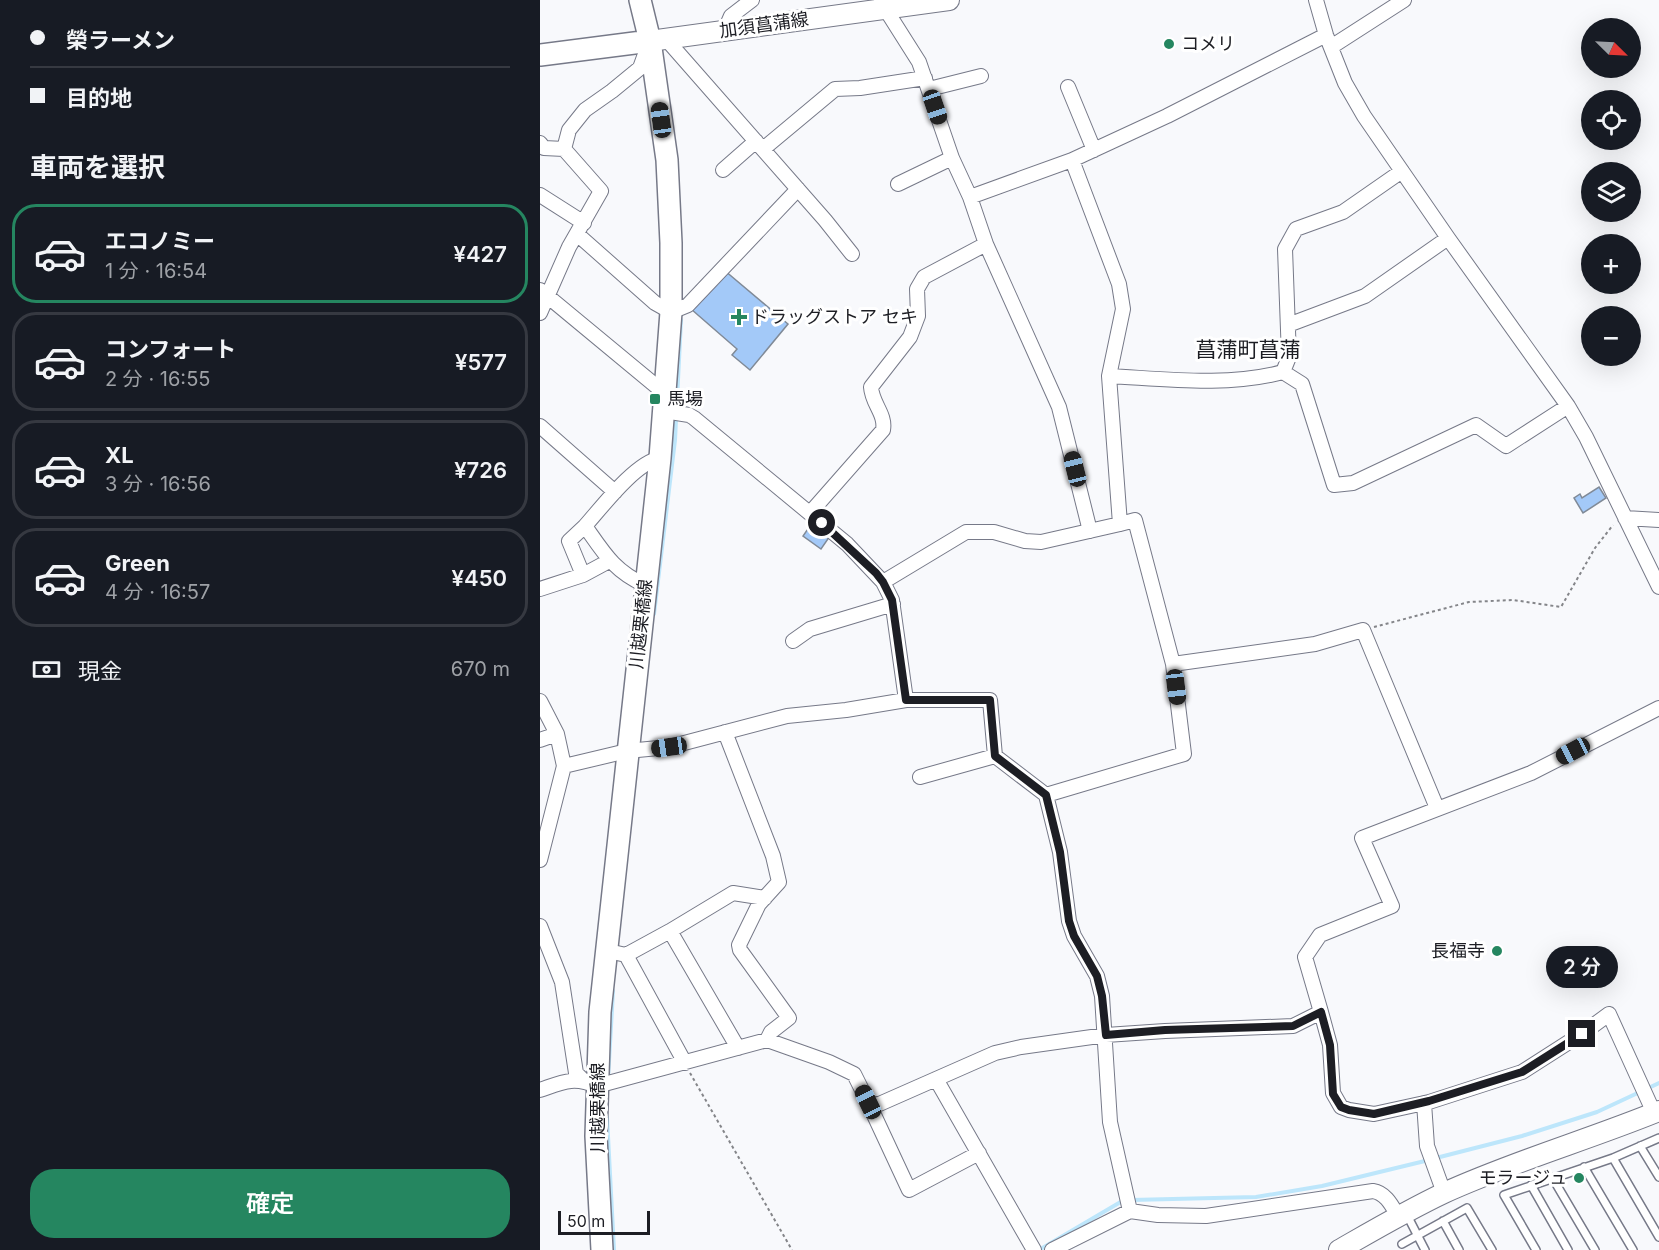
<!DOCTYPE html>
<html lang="ja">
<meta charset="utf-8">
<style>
:root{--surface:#171b24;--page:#242831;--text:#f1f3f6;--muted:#9ea1a6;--line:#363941;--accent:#258660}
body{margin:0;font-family:Inter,"Noto Sans JP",sans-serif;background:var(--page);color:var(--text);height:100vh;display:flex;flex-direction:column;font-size:22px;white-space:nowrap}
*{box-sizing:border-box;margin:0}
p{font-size:20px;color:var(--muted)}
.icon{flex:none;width:33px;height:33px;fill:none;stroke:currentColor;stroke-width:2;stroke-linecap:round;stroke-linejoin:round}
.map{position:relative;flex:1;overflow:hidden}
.sheet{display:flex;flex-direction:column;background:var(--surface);width:540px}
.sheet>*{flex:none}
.hud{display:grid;align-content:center;height:132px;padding:0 30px;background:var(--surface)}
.needle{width:39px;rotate:114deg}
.controls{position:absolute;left:1041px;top:18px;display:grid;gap:12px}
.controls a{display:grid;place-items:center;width:60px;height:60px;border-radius:50%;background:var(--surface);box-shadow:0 6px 24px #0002;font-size:30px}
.scale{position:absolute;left:18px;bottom:15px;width:92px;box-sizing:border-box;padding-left:6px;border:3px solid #1d1e24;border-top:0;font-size:16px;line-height:21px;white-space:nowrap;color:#1d1e24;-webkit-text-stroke:4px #fff;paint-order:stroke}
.end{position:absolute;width:27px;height:27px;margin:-14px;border:8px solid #1d1e24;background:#fff;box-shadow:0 0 0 3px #fff}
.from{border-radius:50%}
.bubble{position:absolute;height:42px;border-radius:21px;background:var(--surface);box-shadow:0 6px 24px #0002;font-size:20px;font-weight:600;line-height:42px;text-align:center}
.car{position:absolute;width:18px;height:36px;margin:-18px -9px;border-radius:8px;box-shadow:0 0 4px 2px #0007;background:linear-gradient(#222 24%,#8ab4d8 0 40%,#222 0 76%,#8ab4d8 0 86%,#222 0)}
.hud b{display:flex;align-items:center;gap:21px;height:57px;font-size:22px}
.hud b+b{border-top:2px solid var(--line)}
.hud i{width:15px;height:15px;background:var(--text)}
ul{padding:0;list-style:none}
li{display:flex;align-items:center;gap:18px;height:99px;margin:0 12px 9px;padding:0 18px;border:3px solid var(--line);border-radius:24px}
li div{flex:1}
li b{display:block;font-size:22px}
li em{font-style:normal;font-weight:600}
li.current{border-color:var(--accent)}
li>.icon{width:54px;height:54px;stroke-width:1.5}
h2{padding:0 30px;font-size:27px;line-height:72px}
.pay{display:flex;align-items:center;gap:15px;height:66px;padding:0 30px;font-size:22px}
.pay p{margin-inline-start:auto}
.cta{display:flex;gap:12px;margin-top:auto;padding:12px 30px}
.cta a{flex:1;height:69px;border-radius:24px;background:var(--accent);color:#fff;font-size:24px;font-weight:600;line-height:69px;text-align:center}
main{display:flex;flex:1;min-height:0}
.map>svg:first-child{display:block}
</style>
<main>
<section class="sheet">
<div class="hud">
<b><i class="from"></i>榮ラーメン</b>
<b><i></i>目的地</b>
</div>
<h2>車両を選択</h2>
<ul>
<li class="current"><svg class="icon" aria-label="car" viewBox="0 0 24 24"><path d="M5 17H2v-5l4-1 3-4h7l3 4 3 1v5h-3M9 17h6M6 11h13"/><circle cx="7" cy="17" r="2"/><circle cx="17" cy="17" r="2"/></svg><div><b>エコノミー</b><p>1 分 · 16:54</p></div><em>¥427</em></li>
<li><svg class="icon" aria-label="car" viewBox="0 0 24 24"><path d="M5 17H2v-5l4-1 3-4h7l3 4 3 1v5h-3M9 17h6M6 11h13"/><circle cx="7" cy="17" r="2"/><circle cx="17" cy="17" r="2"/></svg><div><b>コンフォート</b><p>2 分 · 16:55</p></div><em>¥577</em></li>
<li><svg class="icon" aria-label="car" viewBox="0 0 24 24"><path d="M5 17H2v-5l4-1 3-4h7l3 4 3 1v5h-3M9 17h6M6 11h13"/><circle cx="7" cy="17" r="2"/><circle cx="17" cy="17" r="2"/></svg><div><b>XL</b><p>3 分 · 16:56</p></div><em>¥726</em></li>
<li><svg class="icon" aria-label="car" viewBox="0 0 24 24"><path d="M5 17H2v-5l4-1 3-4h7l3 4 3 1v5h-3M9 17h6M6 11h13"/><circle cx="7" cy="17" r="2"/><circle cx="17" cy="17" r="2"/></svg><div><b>Green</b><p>4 分 · 16:57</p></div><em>¥450</em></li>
</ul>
<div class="pay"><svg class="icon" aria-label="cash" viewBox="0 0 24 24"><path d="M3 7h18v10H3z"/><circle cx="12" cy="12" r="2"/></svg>現金<p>670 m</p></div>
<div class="cta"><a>確定</a></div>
</section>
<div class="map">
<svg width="1119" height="1250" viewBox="0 0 1119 1250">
<rect width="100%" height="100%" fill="#f8f9fc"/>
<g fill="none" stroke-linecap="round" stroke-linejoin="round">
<!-- stream -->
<path stroke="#bde6fb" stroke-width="4" d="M114,614L135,440L141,320
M68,1079L73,991
M67,1117L74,1250
M896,1158L982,1136L1057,1112L1119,1083
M591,1200L716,1197L782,1186L889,1160
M499,1250L584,1200"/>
</g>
<!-- building -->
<path fill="#a3c9f8" stroke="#808a97" stroke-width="1.5" d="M184,270L248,324L210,370L192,355L197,349L151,309Z
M1059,487L1066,498L1043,513L1034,498L1040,494L1042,498Z
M272,523L290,536L281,549L263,536Z"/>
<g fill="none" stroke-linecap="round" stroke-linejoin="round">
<defs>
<path id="lane" d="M1100,1146L1119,1177
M1073,1158L1119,1237
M1044,1167L1093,1250
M1012,1177L1055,1250
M991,1185L1028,1250
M867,1215L885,1250
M903,1221L919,1250
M862,1244L927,1208L952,1250
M996,1250L964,1195L1073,1158L1119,1138"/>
<path id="street" d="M776,0L786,35L805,83L824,116L908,238L1028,406L1046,437L1119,587
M185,30L191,16L212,0
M126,39L285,220L312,254
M791,47L864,0
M528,87L554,150
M389,89L441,76
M0,143L4,148L24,149
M223,149L295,89L320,88L385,78
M532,160L579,284L583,309L569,376L580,524L595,520L633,664L644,754L506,795L520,852L529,921L534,936L557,976L562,996L570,1122L590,1211
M183,170L216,141
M358,184L412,158
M0,195L44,223
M430,197L532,160L627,116L786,35
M37,234L115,303L131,312L148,305L258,189
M446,244L519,407L550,531
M0,290L116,386L126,389
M0,313L29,247L61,191L24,149L29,130L45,110L72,91L100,68L108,46
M748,325L825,296L908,238
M743,372L762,384L794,485L813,483L936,425L966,446L1028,406
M569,376C626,379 687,387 743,372L749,357L745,249L756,229L803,212L862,171
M124,411L149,415L154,418L307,544L343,582L352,600L366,700
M0,426L75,492
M270,513L343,430C346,414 332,404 331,387L370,337L378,316L377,289L384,277L446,244L430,197L412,158L379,62L341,2
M1085,518L1119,520
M45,526C62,507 95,463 120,458
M69,561L43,575L29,541L45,526C64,553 74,571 105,585
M343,582L426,532H454L485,541L501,542L580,524
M0,589L43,575
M253,641L270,629L353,604
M633,664L775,644L823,630L897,808
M0,701L17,734L24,766L0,860
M185,732L233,856L239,882L219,904L199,945L200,950L249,1018L231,1032L227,1040
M0,740L17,734
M24,766L87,751L129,747L247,716L306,710L366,700H450L455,756L506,795
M380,777L455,756
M0,926L22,982L36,1073L43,1080
M130,931L198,1048
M77,953L86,955L145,1063
M86,955L130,931L193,893L225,898
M781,1012L790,1045L793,1093L801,1107L809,1110L834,1114L889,1102L982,1072L1043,1033L1069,1014L1114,1113
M396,1079L494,1250
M0,1090C23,1082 33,1076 57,1086L227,1040L289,1062L314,1074L328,1102L337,1105L455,1053L481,1047L566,1035L625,1031L753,1026L781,1012L765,957L780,935L852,906L822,838L991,773L1119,708
M328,1102L369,1190L439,1153
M884,1103L887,1146L904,1193
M512,1250L590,1211L618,1215L666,1216L833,1191C846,1193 852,1206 858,1216"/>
<path id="secondary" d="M110,41L409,0
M799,1250C834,1230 868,1210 904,1193C974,1161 1048,1140 1119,1111"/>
<path id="primary" d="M0,55L110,41
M62,1250L56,1136L60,1012L120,458L131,312V243L127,160L110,41L100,0"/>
</defs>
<!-- lane casing -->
<use href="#lane" stroke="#767988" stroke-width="10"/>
<!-- street casing -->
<use href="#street" stroke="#767988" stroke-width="16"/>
<!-- secondary casing -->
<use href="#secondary" stroke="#767988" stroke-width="22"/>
<!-- primary casing -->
<use href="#primary" stroke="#767988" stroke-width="24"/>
<!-- path -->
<path stroke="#848589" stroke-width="2" stroke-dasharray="3 3" stroke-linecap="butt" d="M834,627L929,602L973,600L1021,607L1055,548L1073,525
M150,1073L252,1250"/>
<!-- lane -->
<use href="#lane" stroke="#fff" stroke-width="7"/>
<!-- street -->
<use href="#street" stroke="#fff" stroke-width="14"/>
<!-- secondary -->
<use href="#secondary" stroke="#fff" stroke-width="20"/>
<!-- primary -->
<use href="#primary" stroke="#fff" stroke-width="21"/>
</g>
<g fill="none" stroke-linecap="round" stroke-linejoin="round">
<!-- route -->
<path stroke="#1d1e24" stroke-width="8" d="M282,523L336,573L343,582L352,600L366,700H450L455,756L506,795L520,852L529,921L534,936L557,976L562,996L566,1035L625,1030L753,1026L781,1012L790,1045L793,1094L801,1107L809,1110L834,1114L889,1101L982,1072L1042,1034"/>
</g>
<!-- markers -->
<g fill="#258660" stroke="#fff" stroke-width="2">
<circle cx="629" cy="44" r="6"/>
<path d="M196 308h6v6h6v6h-6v6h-6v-6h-6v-6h6z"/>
<rect x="109" y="393" width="12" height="12" rx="3"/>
<circle cx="957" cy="951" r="6"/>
<circle cx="1039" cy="1178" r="6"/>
</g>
<g text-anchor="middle" stroke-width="6" stroke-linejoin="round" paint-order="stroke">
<!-- street labels -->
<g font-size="18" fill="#1d1e24" stroke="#fff">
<text transform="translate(224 25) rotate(-8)" y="6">加須菖蒲線</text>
<text transform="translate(101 624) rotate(-84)" y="6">川越栗橋線</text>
<text transform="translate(58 1108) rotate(-90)" y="6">川越栗橋線</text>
</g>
<!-- poi labels -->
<g font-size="18" fill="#1d1e24" stroke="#fff" text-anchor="start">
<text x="641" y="50">コメリ</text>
<text x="211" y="323">ドラッグストア セキ</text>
<text x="127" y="405">馬場</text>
<text x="945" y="957" text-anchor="end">長福寺</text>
<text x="1027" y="1184" text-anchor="end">モラージュ</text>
</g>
<!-- quarter labels -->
<g font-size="21" fill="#1d1e24" stroke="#fff">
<text x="708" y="357">菖蒲町菖蒲</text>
</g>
</g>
</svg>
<div class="controls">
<a><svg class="needle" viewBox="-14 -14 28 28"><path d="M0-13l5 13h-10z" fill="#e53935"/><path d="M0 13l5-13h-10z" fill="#9ea1a6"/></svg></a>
<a><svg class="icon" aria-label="locate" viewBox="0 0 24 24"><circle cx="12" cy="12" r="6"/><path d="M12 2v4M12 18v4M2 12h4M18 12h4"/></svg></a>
<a><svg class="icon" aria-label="layers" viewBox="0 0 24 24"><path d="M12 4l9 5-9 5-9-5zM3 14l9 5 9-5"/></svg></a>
<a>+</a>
<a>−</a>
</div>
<div class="scale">50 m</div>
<i class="end from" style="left:282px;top:523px"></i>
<i class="end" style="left:1042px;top:1034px"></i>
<div class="bubble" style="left:1006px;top:946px;width:72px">2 分</div>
<i class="car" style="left:395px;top:107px;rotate:161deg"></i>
<i class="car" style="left:121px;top:120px;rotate:352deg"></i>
<i class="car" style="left:535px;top:469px;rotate:346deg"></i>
<i class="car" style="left:636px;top:687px;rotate:173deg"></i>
<i class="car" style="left:129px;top:747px;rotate:262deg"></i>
<i class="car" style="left:1033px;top:751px;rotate:242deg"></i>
<i class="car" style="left:328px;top:1102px;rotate:334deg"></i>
</div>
</main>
